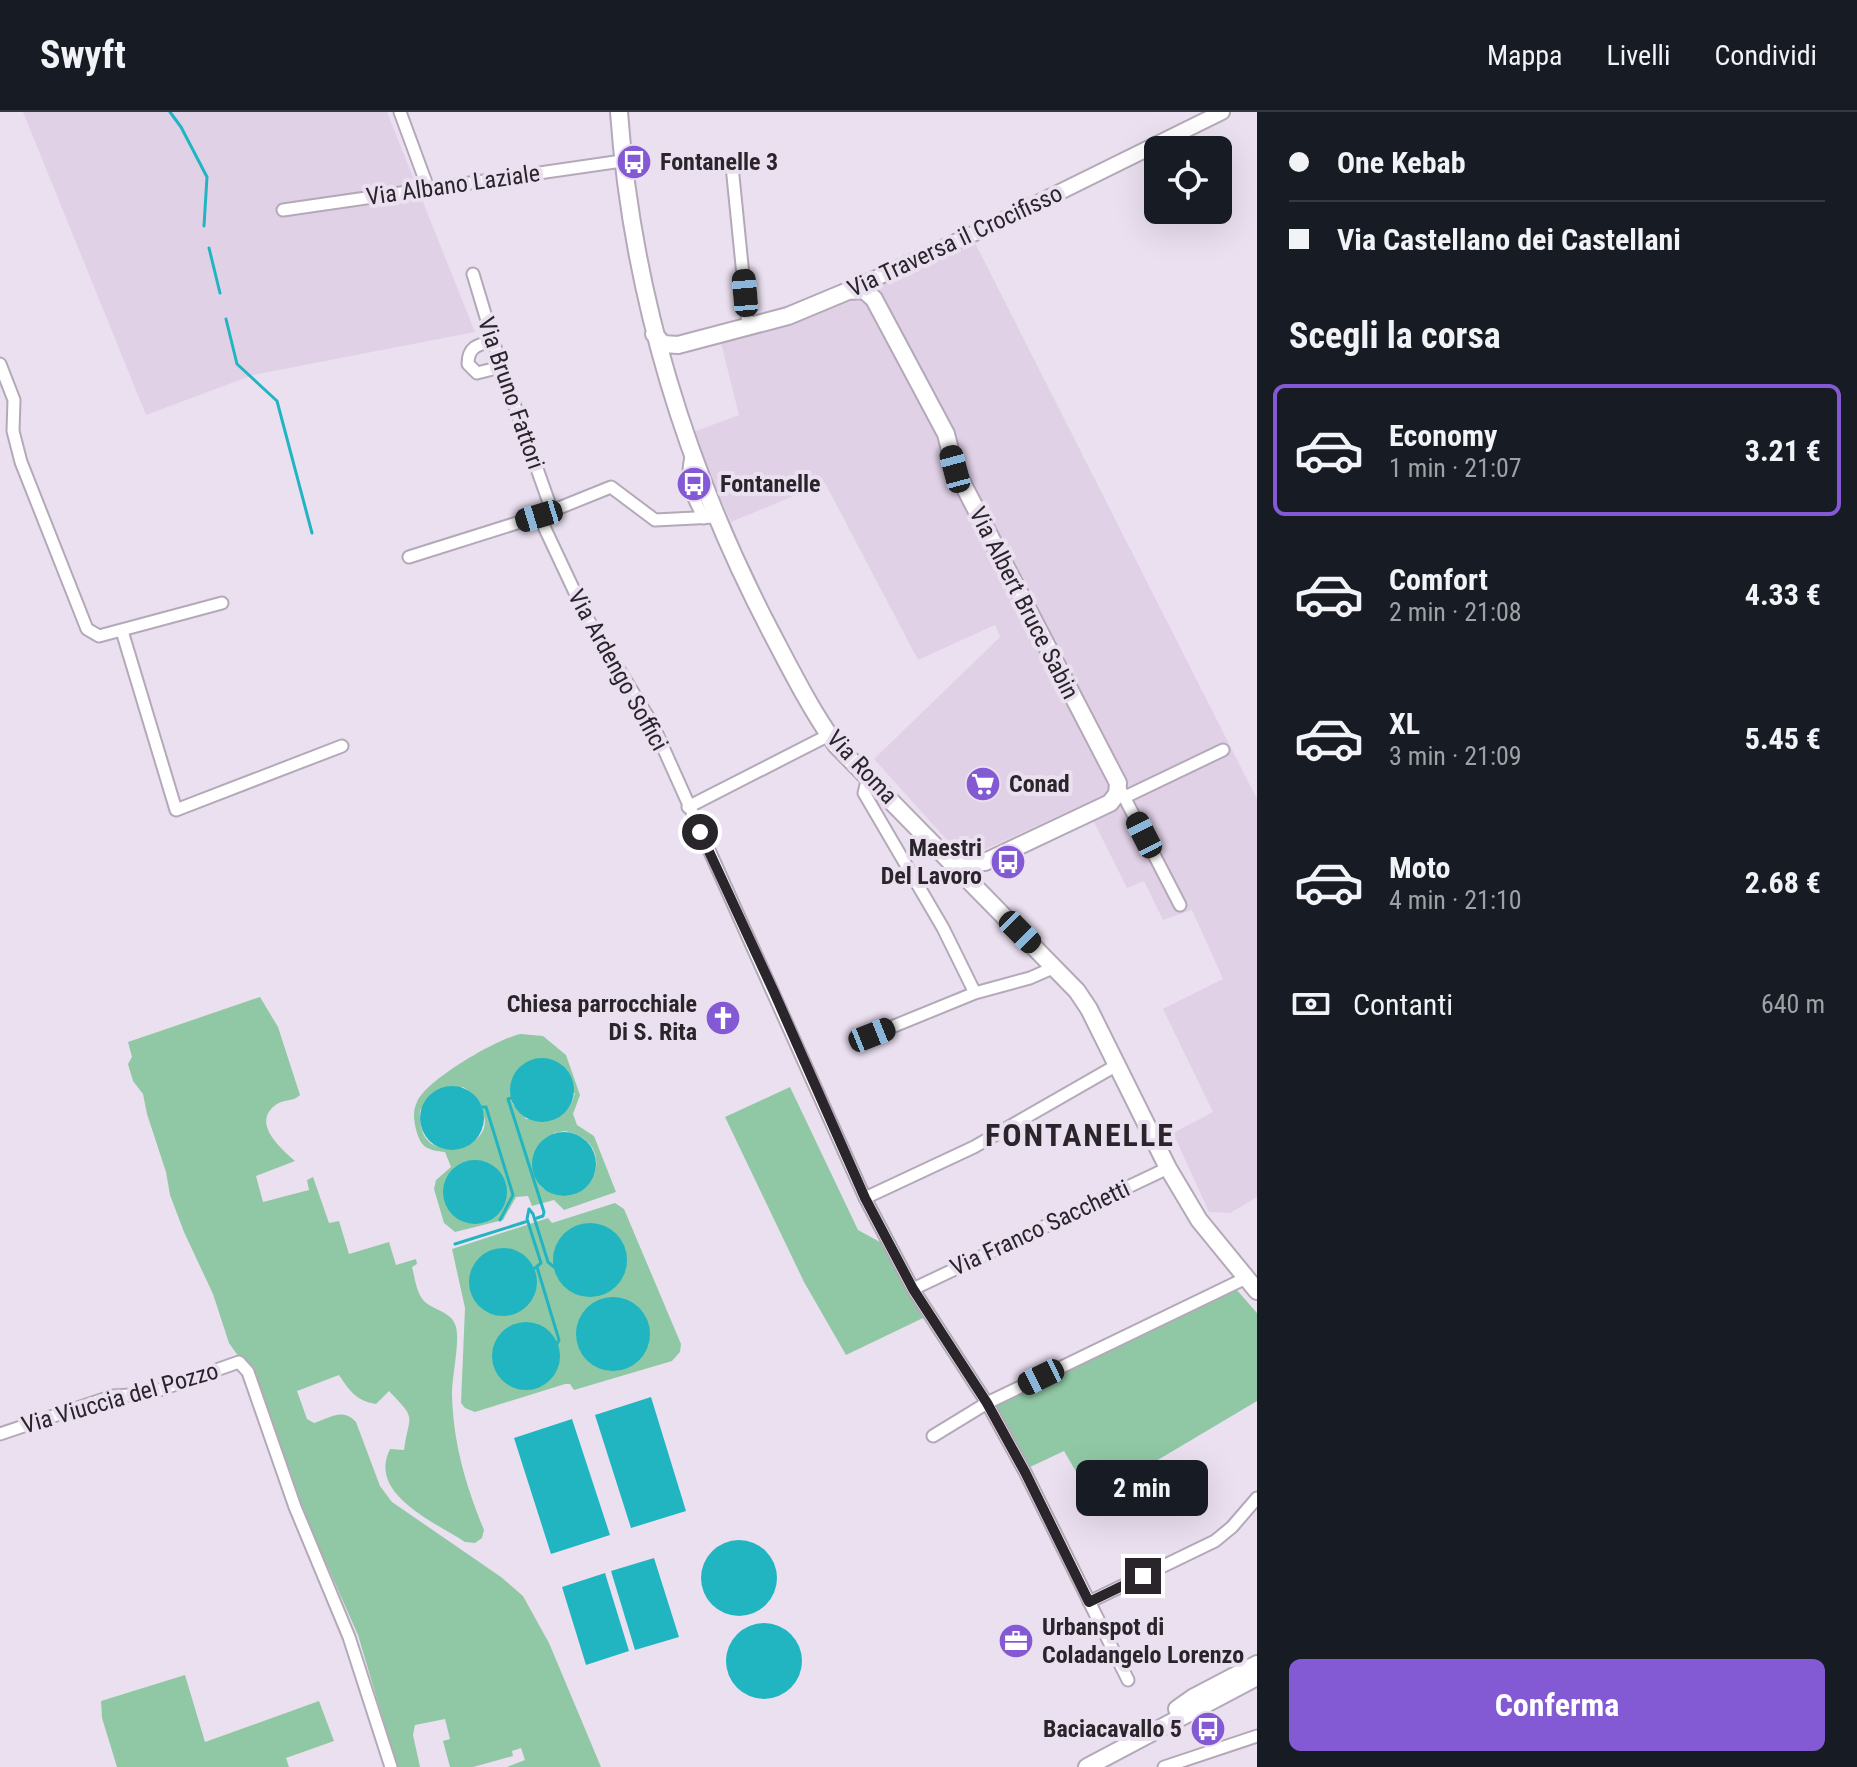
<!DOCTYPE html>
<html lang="it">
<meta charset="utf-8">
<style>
:root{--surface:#171b24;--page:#20242c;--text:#f1f3f6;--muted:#9ea1a6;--line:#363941;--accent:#835ad4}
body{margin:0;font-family:"Roboto Condensed",sans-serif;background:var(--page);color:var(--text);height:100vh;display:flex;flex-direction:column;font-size:30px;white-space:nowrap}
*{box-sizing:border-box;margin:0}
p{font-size:26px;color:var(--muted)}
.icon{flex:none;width:44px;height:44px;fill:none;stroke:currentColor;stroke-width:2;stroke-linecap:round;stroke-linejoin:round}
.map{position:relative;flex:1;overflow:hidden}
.panel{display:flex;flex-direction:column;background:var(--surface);width:600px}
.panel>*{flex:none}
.hud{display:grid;align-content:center;height:176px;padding:0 32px;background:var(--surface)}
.buttons{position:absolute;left:1144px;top:24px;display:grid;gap:16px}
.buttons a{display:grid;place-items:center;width:88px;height:88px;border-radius:12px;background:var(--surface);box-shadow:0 8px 32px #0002;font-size:40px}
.end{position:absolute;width:36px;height:36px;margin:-18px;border:10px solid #29252b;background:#fff;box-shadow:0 0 0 4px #fff}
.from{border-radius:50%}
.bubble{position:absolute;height:56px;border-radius:12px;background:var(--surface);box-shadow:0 8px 32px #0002;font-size:26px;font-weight:700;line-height:56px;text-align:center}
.car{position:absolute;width:24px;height:48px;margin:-24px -12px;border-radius:10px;box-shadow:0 0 6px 2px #0007;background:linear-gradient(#222 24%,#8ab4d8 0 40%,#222 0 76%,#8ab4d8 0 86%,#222 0)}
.hud b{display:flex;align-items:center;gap:28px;height:76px;font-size:30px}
.hud b+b{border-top:2px solid var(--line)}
.hud i{width:20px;height:20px;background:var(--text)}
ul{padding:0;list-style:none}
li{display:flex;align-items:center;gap:24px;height:132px;margin:0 16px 12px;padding:0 16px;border:4px solid transparent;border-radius:12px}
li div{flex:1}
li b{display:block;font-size:30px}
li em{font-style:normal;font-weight:700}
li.active{border-color:var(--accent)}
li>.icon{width:72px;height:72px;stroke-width:1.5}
h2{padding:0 32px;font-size:36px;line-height:96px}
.pay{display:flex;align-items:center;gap:20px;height:88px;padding:0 32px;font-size:30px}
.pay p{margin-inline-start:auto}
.action{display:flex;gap:16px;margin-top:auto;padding:16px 32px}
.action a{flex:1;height:92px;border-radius:12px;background:var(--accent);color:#fff;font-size:32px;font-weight:700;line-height:92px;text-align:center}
header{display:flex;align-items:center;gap:48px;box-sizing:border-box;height:112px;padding:0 40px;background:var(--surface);border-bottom:2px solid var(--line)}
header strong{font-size:38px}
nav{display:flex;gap:44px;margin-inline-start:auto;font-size:28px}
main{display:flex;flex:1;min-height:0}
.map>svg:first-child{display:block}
</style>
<header>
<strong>Swyft</strong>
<nav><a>Mappa</a><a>Livelli</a><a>Condividi</a></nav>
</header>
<main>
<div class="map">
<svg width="1257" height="1655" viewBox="0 0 1257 1655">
<rect width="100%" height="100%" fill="#ebe0f0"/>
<!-- built -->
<path fill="#e0d1e7" d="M23,0H387L475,220L253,263L146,303Z
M968,117L1257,687V1085L1230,1101L1209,1100L1173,1021L1213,1000L1163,897L1223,867L1192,798L1163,808L1144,769L1127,776L1085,692L975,742L955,737L874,647L1000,525L995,513L918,548L825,371L731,410L691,321L739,303L717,215L801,189Z"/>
<!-- green -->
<path fill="#90c8a5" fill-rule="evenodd" d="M260,885L278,915L300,983C293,990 285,987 277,992C249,1011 283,1038 295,1049L256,1064L263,1090L309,1078L307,1068L313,1065L329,1111L339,1109L349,1142L389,1130L396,1153L416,1147L417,1152L412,1155C415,1166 416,1180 424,1189C434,1199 452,1199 456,1215C460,1230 452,1264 452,1282C453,1331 466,1374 484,1418L482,1426L475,1431L465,1430C435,1410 367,1382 390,1337L404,1338C409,1301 418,1309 389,1279L376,1292C356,1289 349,1278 339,1263L297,1279L307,1307L314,1311C329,1306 343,1295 356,1310L380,1374L392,1390L501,1465L523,1484L549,1531L601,1655H507L525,1648L521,1636L512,1639L513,1644L473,1655H450L443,1629L450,1627L445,1607L415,1613L413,1623L420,1655H397L358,1523L327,1453L322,1449L296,1383L293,1369L241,1248L229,1231L213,1182L184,1120L170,1083L166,1060L147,1002L143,982L133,969L128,952L132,945L128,930Z
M521,922L543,924L566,943L580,983L573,1002L577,1013L594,1024L616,1080L564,1098L554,1088L532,1094L528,1084L516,1085L503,1108L455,1120L444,1111L434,1077L436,1068L451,1055L445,1040C429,1038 422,1037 417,1021C414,1011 412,1000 417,990C426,968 498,926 521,922ZM463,975C479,985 496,1013 475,1028C472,1031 467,1031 463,1033C434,1042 418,1029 420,998ZM575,981C567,1009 551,1007 526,1007L512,991ZM565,1019C626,1031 587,1111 540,1074L554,1021Z
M790,975L858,1118L880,1130L923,1206L846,1243L804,1170L725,1005Z
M615,1091L624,1097L681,1232L680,1240L672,1249L574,1278L570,1272H565L475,1300L465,1296L461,1291L465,1196L452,1137L548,1106L552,1111Z
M1236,1177L1257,1201V1289L1092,1387L1064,1339L1030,1355L994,1293Z
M185,1563L205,1630L319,1589L334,1629L286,1646L289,1655H117L102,1606L101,1589Z"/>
<!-- water -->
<path fill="#21b5c1" d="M510 978a32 32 0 1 1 64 0a32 32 0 1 1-64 0Z
M420 1006a32 32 0 1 1 64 0a32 32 0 1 1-64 0Z
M532 1052a32 32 0 1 1 64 0a32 32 0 1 1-64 0Z
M443 1080a32 32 0 1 1 64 0a32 32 0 1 1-64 0Z
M553 1148a37 37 0 1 1 74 0a37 37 0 1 1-74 0Z
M469 1170a34 34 0 1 1 68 0a34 34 0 1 1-68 0Z
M576 1222a37 37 0 1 1 74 0a37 37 0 1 1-74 0Z
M492 1244a34 34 0 1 1 68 0a34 34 0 1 1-68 0Z
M651,1285L686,1399L631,1416L595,1303Z
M572,1307L610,1423L551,1442L514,1326Z
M701 1466a38 38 0 1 1 76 0a38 38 0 1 1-76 0Z
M654,1446L679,1525L635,1538L611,1459Z
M605,1461L629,1539L586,1553L562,1475Z
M726 1549a38 38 0 1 1 76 0a38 38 0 1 1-76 0Z"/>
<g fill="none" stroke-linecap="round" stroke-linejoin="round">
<!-- stream -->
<path stroke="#21b5c1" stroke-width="3" d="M170,0L181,15L207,65L204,114
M209,136L220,181
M226,207L237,252L277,289L312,421
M511,986L508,987L544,1100L543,1104L537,1106
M483,995H486L513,1083L500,1108
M529,1097L527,1107L541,1151L535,1156
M529,1097L533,1102L548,1150L554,1155
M455,1132L525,1110
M537,1155L559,1228L557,1232"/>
<defs>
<path id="minor" d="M400,0L428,76
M732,54L748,213
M283,98L622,49
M473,162L501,255L552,399
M492,229C477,233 468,235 468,252L477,261L501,255
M0,252L14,288L13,319L21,350L87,517L99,524L222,491
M692,340C685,368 690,381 704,406
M539,404L587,506L653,613L865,1086L913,1177L987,1291L1025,1360L1128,1568
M409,445L539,404L611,375L655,408L715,405
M122,519L176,698L342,634
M872,667L866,673L864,681L943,816L975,881L1030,866L1055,855
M1118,673L1180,793
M1125,685L1223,638
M688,695L829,623
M872,923L975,881
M865,1086L974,1035L1117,953
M913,1177L1168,1056
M0,1322L113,1284L148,1282L239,1250L248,1260L295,1395L349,1525L391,1655
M933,1324L987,1291L1246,1166
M1089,1490L1215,1429L1232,1415L1257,1386
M1164,1655L1257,1624"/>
<path id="tertiary" d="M852,177L997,111L1222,0"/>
<path id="secondary" d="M619,0C632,183 687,360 772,522C792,560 811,598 836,633L1077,879L1089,897L1168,1056L1199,1108L1257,1179
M654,222L663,232L678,233L788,204L848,179L864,178L874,187L946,322L955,357L1118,671L1117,682L1110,691L985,750H965L946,743
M1177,1597L1194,1585L1257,1552
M1087,1655L1257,1565"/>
</defs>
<!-- minor casing -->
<use href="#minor" stroke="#b4a9b8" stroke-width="15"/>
<!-- tertiary casing -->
<use href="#tertiary" stroke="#b4a9b8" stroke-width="18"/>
<!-- secondary casing -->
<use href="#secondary" stroke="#b4a9b8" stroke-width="20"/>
<!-- minor -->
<use href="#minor" stroke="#fff" stroke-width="11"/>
<!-- tertiary -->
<use href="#tertiary" stroke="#fff" stroke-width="14"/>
<!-- secondary -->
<use href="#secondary" stroke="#fff" stroke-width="16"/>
</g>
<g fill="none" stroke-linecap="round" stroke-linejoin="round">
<!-- route -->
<path stroke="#29252b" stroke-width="10" d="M700,720L774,880L865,1086L913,1177L987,1291L1025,1360L1089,1490L1143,1464"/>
</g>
<!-- icons -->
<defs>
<symbol id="bus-disc" viewBox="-11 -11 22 22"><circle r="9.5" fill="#835ad4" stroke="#ebe0f0"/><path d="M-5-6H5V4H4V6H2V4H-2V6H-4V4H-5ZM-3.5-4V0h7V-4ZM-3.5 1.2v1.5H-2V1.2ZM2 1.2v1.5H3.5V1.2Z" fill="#fff"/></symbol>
<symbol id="supermarket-disc" viewBox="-11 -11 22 22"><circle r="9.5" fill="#835ad4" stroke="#ebe0f0"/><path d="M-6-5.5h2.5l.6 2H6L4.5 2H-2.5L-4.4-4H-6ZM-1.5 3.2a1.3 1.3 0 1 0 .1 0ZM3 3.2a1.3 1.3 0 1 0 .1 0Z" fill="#fff"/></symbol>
<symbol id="church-disc" viewBox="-11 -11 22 22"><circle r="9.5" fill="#835ad4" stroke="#ebe0f0"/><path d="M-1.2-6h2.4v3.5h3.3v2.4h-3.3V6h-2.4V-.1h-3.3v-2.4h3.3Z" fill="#fff"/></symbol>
<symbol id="office-disc" viewBox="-11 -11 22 22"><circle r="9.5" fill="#835ad4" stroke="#ebe0f0"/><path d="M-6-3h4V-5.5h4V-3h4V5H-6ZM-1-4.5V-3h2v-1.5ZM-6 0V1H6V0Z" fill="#fff"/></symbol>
</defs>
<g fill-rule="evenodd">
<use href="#bus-disc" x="614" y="30" width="40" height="40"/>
<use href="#bus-disc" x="674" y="352" width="40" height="40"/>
<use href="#supermarket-disc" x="963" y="652" width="40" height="40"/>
<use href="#bus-disc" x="988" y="730" width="40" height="40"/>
<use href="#church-disc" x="703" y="886" width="40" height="40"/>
<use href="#office-disc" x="996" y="1509" width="40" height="40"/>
<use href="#bus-disc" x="1188" y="1597" width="40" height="40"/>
</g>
<g text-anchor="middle" stroke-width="8" stroke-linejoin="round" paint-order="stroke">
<!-- poi labels -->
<g font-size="24" font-weight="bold" fill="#29252b" stroke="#ebe0f0" text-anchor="start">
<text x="660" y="58">Fontanelle 3</text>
<text x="720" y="380">Fontanelle</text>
<text x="1009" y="680">Conad</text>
<text x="982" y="744" text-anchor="end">Maestri<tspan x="982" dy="28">Del Lavoro</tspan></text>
<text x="697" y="900" text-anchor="end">Chiesa parrocchiale<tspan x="697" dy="28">Di S. Rita</tspan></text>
<text x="1042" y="1523">Urbanspot di<tspan x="1042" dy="28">Coladangelo Lorenzo</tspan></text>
<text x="1182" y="1625" text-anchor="end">Baciacavallo 5</text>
</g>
<!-- street labels -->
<g font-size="24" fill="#29252b" stroke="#ebe0f0">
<text transform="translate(453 73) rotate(-8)" y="8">Via Albano Laziale</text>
<text transform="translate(955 129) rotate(-25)" y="8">Via Traversa il Crocifisso</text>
<text transform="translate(511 281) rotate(71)" y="8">Via Bruno Fattori</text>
<text transform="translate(1024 491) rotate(63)" y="8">Via Albert Bruce Sabin</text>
<text transform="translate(618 558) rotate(61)" y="8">Via Ardengo Soffici</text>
<text transform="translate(862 655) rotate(47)" y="8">Via Roma</text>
<text transform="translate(1040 1116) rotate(-25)" y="8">Via Franco Sacchetti</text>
<text transform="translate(120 1286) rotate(-16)" y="8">Via Viuccia del Pozzo</text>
</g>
<!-- district labels -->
<g font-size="32" font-weight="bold" letter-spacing="2" fill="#29252b" stroke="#ebe0f0">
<text x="1080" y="1034">FONTANELLE</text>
</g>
</g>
</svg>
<div class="buttons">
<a><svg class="icon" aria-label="locate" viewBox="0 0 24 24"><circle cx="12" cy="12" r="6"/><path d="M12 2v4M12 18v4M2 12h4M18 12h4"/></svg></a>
</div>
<i class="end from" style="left:700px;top:720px"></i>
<i class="end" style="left:1143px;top:1464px"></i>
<div class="bubble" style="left:1076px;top:1348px;width:132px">2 min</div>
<i class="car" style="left:745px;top:181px;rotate:355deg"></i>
<i class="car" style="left:955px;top:357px;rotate:345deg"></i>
<i class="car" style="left:539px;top:404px;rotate:253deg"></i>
<i class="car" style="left:1144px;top:723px;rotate:333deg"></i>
<i class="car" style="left:1020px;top:820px;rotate:135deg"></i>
<i class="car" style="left:872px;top:923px;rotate:68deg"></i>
<i class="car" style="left:1041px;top:1265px;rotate:244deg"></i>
</div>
<section class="panel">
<div class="hud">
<b><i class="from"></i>One Kebab</b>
<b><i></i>Via Castellano dei Castellani</b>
</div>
<h2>Scegli la corsa</h2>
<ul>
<li class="active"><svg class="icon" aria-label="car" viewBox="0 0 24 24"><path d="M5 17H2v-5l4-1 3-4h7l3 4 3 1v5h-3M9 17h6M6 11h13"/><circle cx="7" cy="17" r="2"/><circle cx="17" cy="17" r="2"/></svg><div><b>Economy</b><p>1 min · 21:07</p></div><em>3.21 €</em></li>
<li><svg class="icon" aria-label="car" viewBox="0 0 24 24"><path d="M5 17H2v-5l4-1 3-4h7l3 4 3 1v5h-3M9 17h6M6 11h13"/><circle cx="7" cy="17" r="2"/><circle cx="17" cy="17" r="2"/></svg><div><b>Comfort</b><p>2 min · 21:08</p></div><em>4.33 €</em></li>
<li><svg class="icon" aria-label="car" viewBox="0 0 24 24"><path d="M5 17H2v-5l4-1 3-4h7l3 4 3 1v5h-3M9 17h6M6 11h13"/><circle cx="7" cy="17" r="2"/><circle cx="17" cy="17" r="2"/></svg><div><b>XL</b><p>3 min · 21:09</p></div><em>5.45 €</em></li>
<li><svg class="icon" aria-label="car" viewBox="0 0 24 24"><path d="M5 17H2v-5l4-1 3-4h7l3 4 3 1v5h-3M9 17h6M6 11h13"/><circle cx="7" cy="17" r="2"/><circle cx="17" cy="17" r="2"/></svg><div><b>Moto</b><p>4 min · 21:10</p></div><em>2.68 €</em></li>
</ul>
<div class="pay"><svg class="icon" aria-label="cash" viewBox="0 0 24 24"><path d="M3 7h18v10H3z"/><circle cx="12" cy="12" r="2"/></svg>Contanti<p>640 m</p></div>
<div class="action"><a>Conferma</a></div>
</section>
</main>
